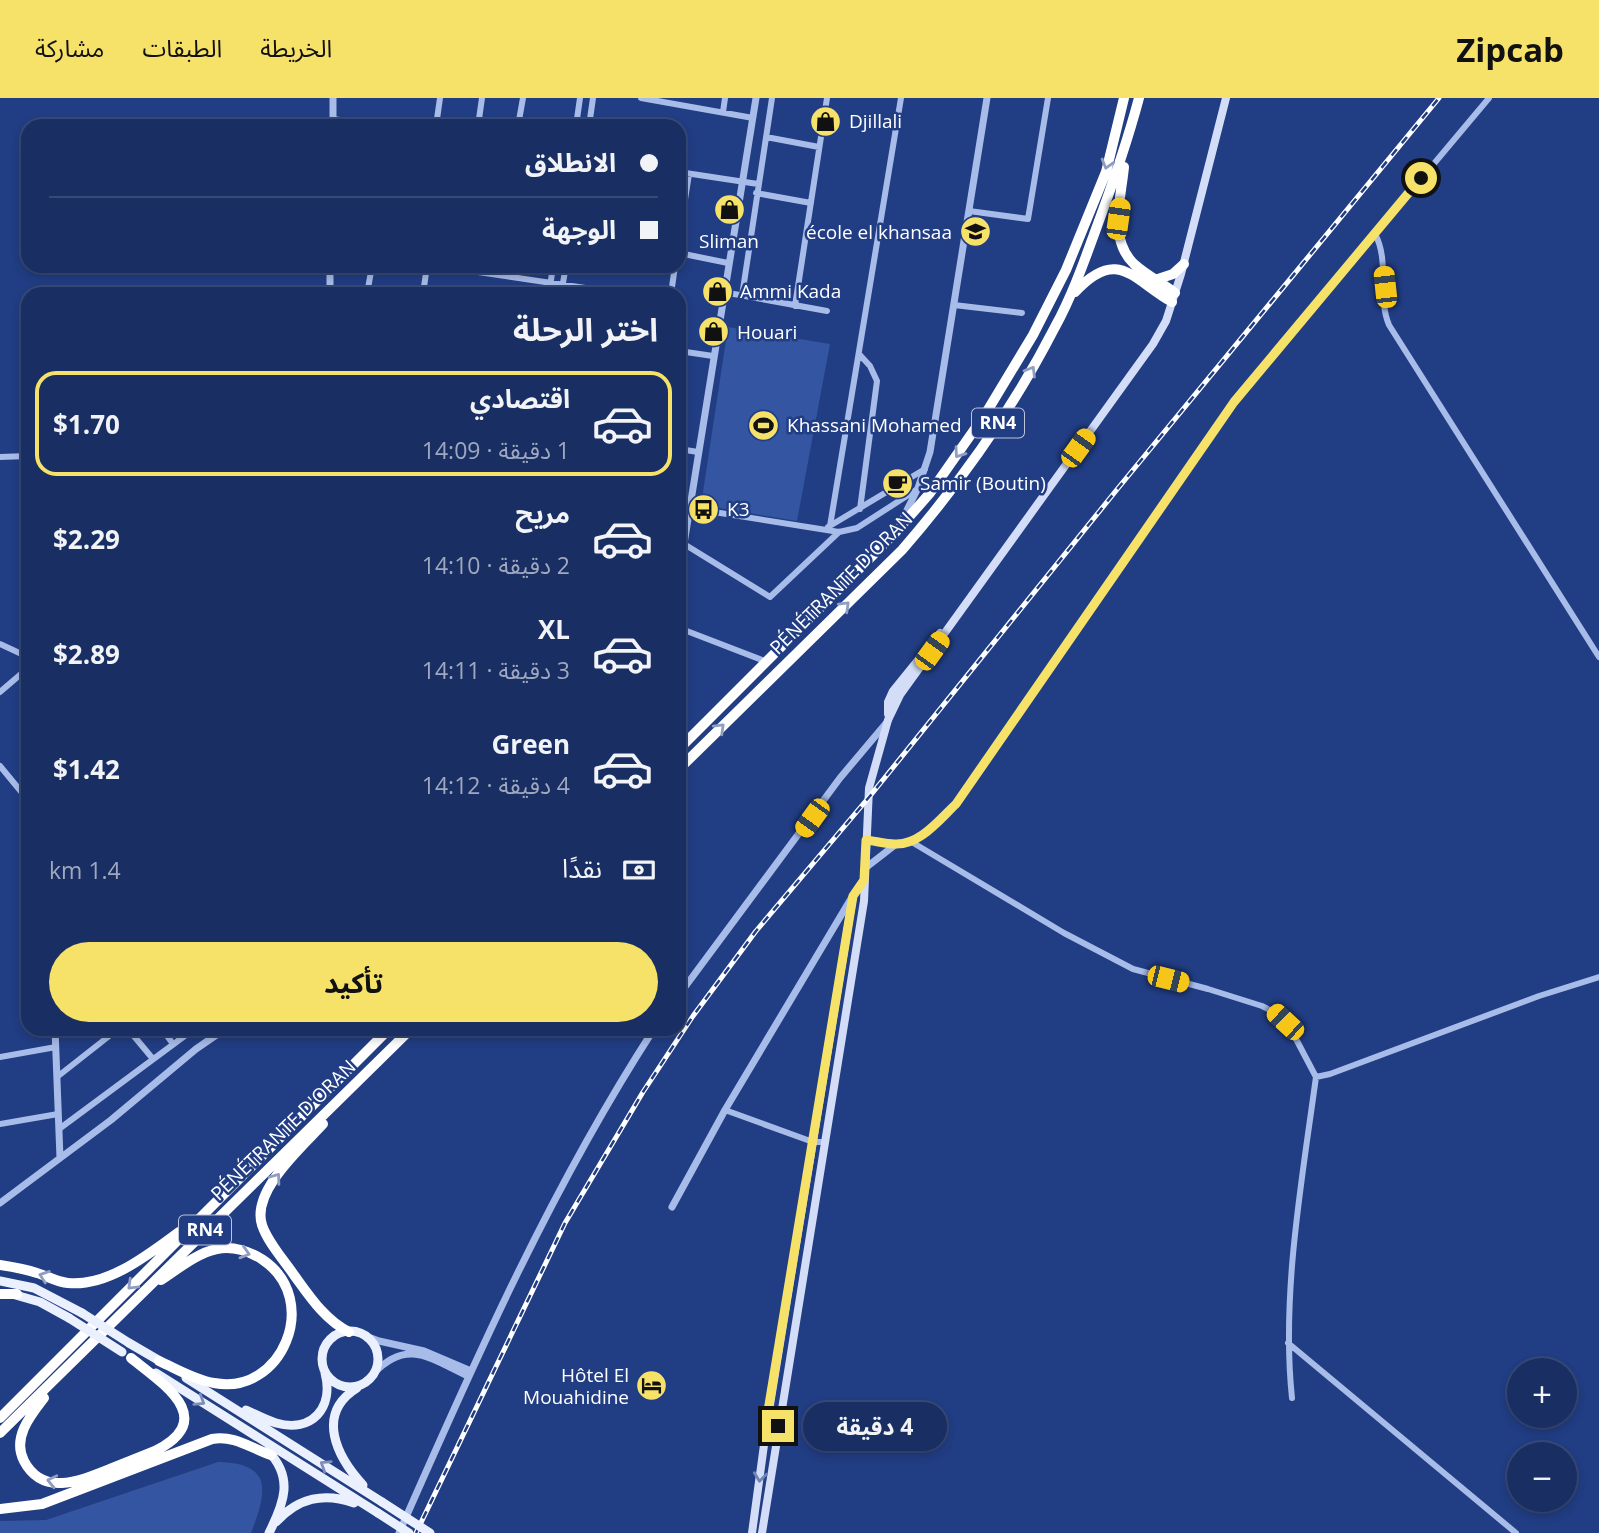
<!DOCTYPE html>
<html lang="ar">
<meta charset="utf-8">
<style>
:root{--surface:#192e62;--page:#223668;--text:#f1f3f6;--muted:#9fa8be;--line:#374a77;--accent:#f6e269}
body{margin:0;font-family:"Open Sans","Noto Sans Arabic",sans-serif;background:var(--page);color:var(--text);direction:rtl;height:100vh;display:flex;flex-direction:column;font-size:26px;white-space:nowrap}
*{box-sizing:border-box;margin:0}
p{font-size:23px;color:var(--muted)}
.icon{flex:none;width:38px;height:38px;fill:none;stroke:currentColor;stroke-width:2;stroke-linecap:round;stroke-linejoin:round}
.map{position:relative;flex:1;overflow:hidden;direction:ltr}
.details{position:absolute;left:21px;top:189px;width:665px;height:749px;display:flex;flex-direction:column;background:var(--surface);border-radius:21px;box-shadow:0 4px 10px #0003,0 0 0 2px var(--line);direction:rtl}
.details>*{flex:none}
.guide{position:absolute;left:21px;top:21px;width:665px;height:154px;border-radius:21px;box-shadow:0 4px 10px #0003,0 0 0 2px var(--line);direction:rtl;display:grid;align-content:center;height:154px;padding:0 28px;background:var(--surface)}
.controls{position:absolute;left:1507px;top:1260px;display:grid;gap:14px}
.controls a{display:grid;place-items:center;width:70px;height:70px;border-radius:50%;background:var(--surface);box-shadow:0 4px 10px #0003,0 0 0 2px var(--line);font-size:35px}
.end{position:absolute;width:32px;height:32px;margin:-16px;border:9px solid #f6e269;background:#111;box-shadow:0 0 0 4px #111}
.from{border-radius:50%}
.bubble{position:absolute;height:49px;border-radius:24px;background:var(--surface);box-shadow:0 4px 10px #0003,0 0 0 2px var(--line);font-size:23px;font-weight:700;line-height:49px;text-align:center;direction:rtl}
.car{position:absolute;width:21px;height:42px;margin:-21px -10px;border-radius:9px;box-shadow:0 0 5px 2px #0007;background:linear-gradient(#f5c518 24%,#345 0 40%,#f5c518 0 76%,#345 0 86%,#f5c518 0)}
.guide b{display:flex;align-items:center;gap:24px;height:66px;font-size:26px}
.guide b+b{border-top:2px solid var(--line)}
.guide i{width:18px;height:18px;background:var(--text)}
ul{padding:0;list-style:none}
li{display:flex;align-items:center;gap:21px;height:105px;margin:0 14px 10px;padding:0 14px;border:4px solid transparent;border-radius:21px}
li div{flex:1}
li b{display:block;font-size:26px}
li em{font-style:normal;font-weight:700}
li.selected{border-color:var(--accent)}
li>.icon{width:63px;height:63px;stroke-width:1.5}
h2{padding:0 28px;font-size:32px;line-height:84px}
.pay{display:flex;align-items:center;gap:18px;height:77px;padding:0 28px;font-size:26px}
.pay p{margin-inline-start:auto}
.action{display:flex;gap:14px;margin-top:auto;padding:14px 28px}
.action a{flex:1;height:80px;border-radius:42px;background:var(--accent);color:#111;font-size:28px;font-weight:700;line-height:80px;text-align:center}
header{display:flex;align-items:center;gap:42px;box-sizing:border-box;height:98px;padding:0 35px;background:var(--accent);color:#111}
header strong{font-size:33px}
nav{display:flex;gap:38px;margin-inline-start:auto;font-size:24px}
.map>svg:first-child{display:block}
</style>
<header>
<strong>Zipcab</strong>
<nav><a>الخريطة</a><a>الطبقات</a><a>مشاركة</a></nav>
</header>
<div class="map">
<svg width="1599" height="1435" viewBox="0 0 1599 1435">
<rect width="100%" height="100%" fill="#213d83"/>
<!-- green -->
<path fill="#3455a1" d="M728,229L830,246L797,423L701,407Z
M218,1364C275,1365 266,1396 251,1435H0V1423L46,1422Z"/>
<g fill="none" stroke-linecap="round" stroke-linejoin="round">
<!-- minor -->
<path stroke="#a8bce9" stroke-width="6" d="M641,0L753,20
M723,14L725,0
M333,21L378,28
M436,28L440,0
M478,28L482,0
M518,28L523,0
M576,28L580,0
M589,28L593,0
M766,39L819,49
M679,74L758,86
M756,95L811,105
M969,113L1028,121L1048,0
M1375,136C1390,163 1377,199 1389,227L1599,559
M679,140L689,76
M679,155L728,165
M437,168L626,196
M723,194L827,213
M367,196L372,168
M423,196L427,168
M549,196L553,168
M561,196L566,168
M671,196L675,168
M742,198L772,0
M954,207L1022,215
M795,208L827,0
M679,253L713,258
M859,256L870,268L877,283L860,411
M679,351L698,354
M0,359L28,358
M689,410L839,434L857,430L916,392
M830,428L901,0
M828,429L925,371
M684,446L770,499L839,434
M679,530L767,564
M0,546L28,559
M0,594L28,570
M0,668L28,702
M910,743L1064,835L1133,871L1208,891L1262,908L1274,914L1285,924L1296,941L1316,979C1302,1082 1281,1197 1292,1300
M895,747L921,739L956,706L1234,304L1489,0
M128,931L153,961
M162,931L173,946
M0,959L56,949
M57,979L118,931
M1316,979L1330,976L1539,898L1599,879
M725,1012L813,1044H825
M0,1026L58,1016
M59,1031L194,931
M1288,1245L1516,1435"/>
<!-- tertiary -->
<path stroke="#a8bce9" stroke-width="7" d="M333,28V0
M330,196V168
M903,420L918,390L930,354L987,0
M679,460L684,446L756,0
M866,742L894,746
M864,771L895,747
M679,897L840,680L888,623
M55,931L60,1060
M0,1105L111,1022L196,951L225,931
M672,1109L725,1012L852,799
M363,1237L379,1243L424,1253L471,1273
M374,1275C408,1240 431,1261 468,1278
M399,1435C475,1262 551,1090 654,931"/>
<!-- secondary -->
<path stroke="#d3ddf7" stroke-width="8" d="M888,616V604L893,593L940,535
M752,1435L767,1325L853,798L864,782
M762,1435L864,803L869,690L888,622L900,597L1153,246L1166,223L1181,176L1226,0"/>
<!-- primary -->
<path stroke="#ebf0fe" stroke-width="9" d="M0,1183L34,1190L82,1215
M12,1196L40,1204L69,1220
M322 1261a28 28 0 1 1 56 0a28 28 0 1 1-56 0Z
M129,1245L165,1266
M156,1275L378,1415
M186,1280L382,1404
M357,1290C315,1316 337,1359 363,1387
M246,1312C255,1316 266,1322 276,1325C312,1335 334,1310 325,1275
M268,1353C294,1380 284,1405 269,1435
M276,1424C298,1400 323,1394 354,1405"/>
<!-- motorway -->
<path stroke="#fff" stroke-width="10" d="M1124,69C1121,101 1108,141 1134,166C1146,177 1162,185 1175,195
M1158,181L1173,176L1184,166
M1075,194C1118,148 1133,182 1172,204
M679,651L894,436L930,395L986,315L1033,237L1066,172L1106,74L1124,0
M679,671L902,452C961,384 1014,309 1055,229C1072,198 1084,164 1096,131C1112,88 1127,45 1139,0
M323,1026C302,1049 251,1093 262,1127C268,1145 284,1162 294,1177C310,1199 325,1222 349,1234
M0,1167C13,1169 25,1171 37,1175C47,1178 57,1184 68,1185C108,1189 149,1156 179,1134
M0,1196H17
M159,1263C177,1271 195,1282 214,1285C282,1298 322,1202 263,1162C250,1153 233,1148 217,1151C197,1155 178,1171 161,1182
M44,1300C30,1318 12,1340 24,1363C43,1399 80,1383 110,1371C125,1365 140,1359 155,1353C218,1321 165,1287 131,1260
M0,1320L389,931
M0,1335L411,931
M0,1411L42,1406L212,1341C235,1337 250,1350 271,1357"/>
<defs>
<path id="rail" d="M416,1435L565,1125L643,994L693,918L756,833L870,698L1119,389L1439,0"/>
</defs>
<!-- rail casing -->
<use href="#rail" stroke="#fff" stroke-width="5"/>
<!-- rail -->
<use href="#rail" stroke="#213d83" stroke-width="2.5" stroke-dasharray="8" stroke-linecap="butt"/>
<!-- primary-bridge -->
<path stroke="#ebf0fe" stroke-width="9" d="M82,1215L129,1245
M69,1220L122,1254
M382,1404L430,1435
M378,1415L409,1435"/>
</g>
<!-- one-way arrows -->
<defs><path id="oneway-chevron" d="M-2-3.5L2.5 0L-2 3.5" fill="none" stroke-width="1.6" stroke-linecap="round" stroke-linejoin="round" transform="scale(1.75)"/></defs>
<g stroke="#909ec1">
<use href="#oneway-chevron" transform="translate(1107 66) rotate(106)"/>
<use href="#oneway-chevron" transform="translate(1031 273) rotate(-59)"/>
<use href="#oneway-chevron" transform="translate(959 355) rotate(125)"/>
<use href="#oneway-chevron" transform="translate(845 508) rotate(-44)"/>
<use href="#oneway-chevron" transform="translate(720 630) rotate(-44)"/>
<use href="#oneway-chevron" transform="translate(276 1080) rotate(-54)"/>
<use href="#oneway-chevron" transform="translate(245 1155) rotate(17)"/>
<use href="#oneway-chevron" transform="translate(44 1178) rotate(-161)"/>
<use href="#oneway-chevron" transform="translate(132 1187) rotate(136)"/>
<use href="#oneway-chevron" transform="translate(52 1383) rotate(-167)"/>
</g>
<g stroke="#7c8eba">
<use href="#oneway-chevron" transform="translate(200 1303) rotate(32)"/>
<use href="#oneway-chevron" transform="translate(325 1367) rotate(-148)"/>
</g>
<use stroke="#7185b7" href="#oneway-chevron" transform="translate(760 1379) rotate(97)"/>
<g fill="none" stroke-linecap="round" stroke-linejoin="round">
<!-- route -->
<path stroke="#f6e269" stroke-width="9" d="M778,1328L766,1325L853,798L864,782L866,742C875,743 886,746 895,746C920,747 939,722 956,706L1234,304L1421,80"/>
</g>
<!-- icons -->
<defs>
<symbol id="shop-disc" viewBox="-11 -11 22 22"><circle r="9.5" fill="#f6e269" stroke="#213d83"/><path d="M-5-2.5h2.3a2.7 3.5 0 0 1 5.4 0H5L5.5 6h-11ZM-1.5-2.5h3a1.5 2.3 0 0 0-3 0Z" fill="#111"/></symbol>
<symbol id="school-disc" viewBox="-11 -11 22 22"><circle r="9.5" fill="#f6e269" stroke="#213d83"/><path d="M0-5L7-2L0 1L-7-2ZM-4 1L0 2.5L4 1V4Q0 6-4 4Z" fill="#111"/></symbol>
<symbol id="stadium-disc" viewBox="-11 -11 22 22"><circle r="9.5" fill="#f6e269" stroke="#213d83"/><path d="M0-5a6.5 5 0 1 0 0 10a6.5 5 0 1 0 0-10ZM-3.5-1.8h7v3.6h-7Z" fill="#111"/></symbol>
<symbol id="cafe-disc" viewBox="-11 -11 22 22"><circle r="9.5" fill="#f6e269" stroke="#213d83"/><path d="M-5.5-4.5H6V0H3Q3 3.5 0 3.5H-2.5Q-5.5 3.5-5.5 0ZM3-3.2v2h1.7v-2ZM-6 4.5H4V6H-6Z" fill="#111"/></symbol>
<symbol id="bus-disc" viewBox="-11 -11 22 22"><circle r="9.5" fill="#f6e269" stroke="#213d83"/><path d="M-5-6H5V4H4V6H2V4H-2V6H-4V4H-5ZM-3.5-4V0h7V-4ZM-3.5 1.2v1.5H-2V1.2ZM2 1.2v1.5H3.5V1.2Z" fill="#111"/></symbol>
<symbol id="hotel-disc" viewBox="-11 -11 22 22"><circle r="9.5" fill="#f6e269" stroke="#213d83"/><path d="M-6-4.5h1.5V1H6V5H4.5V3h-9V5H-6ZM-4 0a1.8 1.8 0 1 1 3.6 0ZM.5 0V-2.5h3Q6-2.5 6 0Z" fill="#111"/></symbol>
</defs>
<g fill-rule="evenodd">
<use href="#shop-disc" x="808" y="6" width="35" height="35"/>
<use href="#shop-disc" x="712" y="94" width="35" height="35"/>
<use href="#school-disc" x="958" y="116" width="35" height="35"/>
<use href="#shop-disc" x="700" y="176" width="35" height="35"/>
<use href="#shop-disc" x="696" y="216" width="35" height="35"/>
<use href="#stadium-disc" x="746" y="310" width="35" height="35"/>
<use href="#cafe-disc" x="880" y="368" width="35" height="35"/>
<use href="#bus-disc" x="686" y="394" width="35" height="35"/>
<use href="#hotel-disc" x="634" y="1270" width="35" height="35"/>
</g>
<g text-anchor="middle" stroke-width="5" stroke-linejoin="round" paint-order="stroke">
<!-- shield labels -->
<g fill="#213d83" stroke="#bcc5da" stroke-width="2">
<rect x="972" y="310.5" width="52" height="29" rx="5"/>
<rect x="179" y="1117.5" width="52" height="29" rx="5"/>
</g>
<g font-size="18" font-weight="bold" fill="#fff">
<text x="998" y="331">RN4</text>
<text x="205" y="1138">RN4</text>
</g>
<!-- poi labels -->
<g font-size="19" fill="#fff" stroke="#213d83" text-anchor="start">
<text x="849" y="30">Djillali</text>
<text x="952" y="141" text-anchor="end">école el khansaa</text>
<text x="729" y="150" text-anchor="middle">Sliman</text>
<text x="740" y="200">Ammi Kada</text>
<text x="737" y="241">Houari</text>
<text x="787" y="334">Khassani Mohamed</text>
<text x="920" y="392">Samir (Boutin)</text>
<text x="727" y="418">K3</text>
<text x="629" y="1284" text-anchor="end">Hôtel El<tspan x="629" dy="22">Mouahidine</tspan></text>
</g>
<!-- street labels -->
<g font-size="19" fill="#fff" stroke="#213d83">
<text transform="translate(841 485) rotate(-45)" y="7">PÉNÉTRANTE D'ORAN</text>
<text transform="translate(283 1032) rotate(-44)" y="7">PÉNÉTRANTE D'ORAN</text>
</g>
</g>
</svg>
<div class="controls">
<a>+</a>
<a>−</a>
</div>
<i class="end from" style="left:1421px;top:80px"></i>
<i class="end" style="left:778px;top:1328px"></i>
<div class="bubble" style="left:803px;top:1304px;width:144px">4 دقيقة</div>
<i class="car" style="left:1118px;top:121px;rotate:8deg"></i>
<i class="car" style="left:1385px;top:189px;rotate:354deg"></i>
<i class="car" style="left:1078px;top:350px;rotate:36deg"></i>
<i class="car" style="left:932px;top:553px;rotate:36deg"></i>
<i class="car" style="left:812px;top:720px;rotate:216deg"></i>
<i class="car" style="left:1168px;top:881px;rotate:104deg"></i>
<i class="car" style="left:1285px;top:924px;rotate:313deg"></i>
<div class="guide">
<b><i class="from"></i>الانطلاق</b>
<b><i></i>الوجهة</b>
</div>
<section class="details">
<h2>اختر الرحلة</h2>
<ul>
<li class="selected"><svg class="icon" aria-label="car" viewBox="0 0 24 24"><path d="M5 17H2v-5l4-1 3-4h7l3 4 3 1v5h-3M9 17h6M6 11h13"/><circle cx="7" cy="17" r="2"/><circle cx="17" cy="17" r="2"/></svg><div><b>اقتصادي</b><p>1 دقيقة · 14:09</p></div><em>$1.70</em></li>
<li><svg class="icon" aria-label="car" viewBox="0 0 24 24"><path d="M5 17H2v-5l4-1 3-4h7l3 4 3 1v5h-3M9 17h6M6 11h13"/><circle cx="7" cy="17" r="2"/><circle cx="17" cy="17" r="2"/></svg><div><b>مريح</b><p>2 دقيقة · 14:10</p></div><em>$2.29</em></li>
<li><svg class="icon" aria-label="car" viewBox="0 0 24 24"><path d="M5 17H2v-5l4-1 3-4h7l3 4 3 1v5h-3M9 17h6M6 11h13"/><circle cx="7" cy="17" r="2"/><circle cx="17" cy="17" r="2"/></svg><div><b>XL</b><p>3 دقيقة · 14:11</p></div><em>$2.89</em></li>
<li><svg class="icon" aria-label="car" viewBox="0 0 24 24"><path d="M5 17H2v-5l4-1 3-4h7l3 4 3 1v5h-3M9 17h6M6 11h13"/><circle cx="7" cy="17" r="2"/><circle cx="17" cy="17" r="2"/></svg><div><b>Green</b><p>4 دقيقة · 14:12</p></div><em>$1.42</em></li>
</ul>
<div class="pay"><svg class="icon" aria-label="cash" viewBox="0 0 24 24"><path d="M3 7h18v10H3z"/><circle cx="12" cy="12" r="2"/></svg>نقدًا<p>1.4 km</p></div>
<div class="action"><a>تأكيد</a></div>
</section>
</div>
